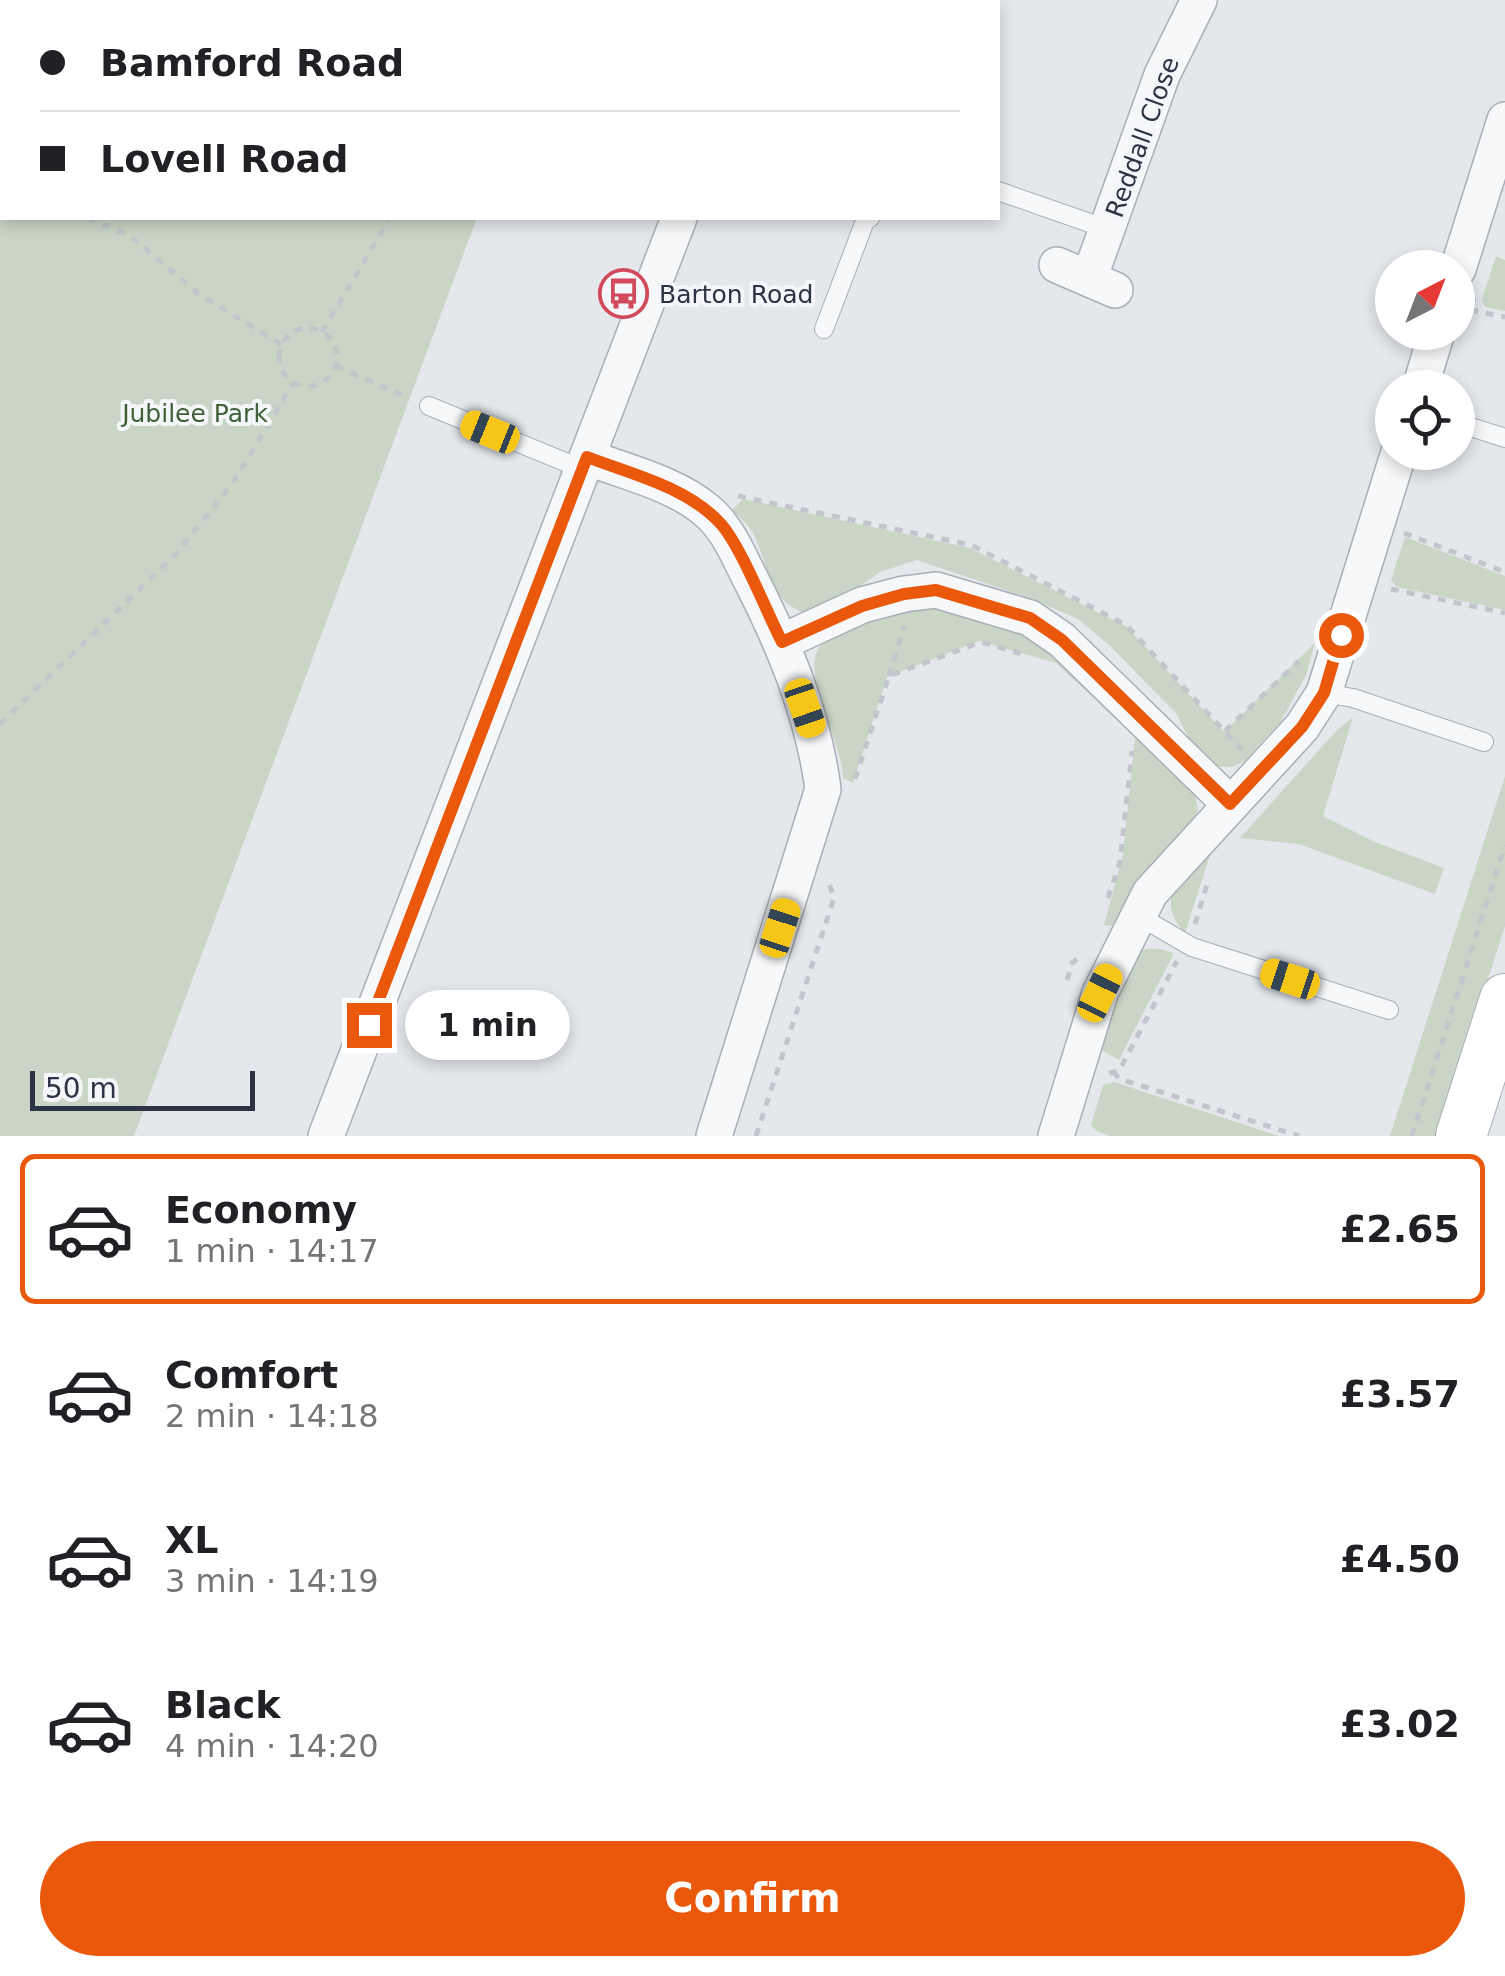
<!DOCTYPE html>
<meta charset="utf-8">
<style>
:root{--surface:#fff;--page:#f6f6f6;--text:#202124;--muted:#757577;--line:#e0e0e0;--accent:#ea580c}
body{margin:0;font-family:"DejaVu Sans",sans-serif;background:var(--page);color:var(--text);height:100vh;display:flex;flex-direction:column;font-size:38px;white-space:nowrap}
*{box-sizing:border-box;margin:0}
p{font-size:32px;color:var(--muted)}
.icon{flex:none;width:55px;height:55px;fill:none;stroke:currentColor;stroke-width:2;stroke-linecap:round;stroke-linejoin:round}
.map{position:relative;height:1136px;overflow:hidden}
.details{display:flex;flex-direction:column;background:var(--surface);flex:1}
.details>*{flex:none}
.hud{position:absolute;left:0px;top:0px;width:1000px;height:220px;box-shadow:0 5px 15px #0003;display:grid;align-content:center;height:220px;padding:0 40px;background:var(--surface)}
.needle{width:65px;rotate:42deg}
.fabs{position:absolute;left:1375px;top:250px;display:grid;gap:20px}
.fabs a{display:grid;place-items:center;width:100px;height:100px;border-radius:50%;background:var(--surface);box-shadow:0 5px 15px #0003;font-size:50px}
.scale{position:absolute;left:30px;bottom:25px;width:225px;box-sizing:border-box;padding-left:10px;border:5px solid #2b3445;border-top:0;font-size:28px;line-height:35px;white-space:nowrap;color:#2b3445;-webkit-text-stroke:8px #f4f6f9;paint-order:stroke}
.end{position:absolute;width:45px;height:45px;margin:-22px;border:12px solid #ea580c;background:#fff;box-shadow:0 0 0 5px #fff}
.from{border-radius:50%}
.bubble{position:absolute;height:70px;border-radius:35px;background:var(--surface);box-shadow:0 5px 15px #0003;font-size:32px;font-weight:800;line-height:70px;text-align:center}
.car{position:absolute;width:30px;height:60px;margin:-30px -15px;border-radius:12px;box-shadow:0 0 8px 2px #0007;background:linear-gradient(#f5c518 24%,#345 0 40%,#f5c518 0 76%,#345 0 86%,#f5c518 0)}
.hud b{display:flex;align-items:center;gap:35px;height:95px;font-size:38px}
.hud b+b{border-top:2px solid var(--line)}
.hud i{width:25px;height:25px;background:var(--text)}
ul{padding:18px 0 0;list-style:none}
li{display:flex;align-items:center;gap:30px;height:150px;margin:0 20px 15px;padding:0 20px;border:5px solid transparent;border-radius:15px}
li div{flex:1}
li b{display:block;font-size:38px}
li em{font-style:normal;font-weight:800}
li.current{border-color:var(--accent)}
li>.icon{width:90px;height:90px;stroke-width:1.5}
.cta{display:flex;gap:20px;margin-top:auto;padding:20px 40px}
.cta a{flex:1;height:115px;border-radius:60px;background:var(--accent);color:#fff;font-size:40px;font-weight:800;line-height:115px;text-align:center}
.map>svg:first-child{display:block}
</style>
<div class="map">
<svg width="1505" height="1136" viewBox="0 0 1505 1136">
<rect width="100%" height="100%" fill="#e4e7ec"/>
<!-- green -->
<path fill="#c9d6c5" d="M0,0H559L2,2V218H477L134,1136H0Z
M1496,256L1505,260V311L1485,307L1482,299Z
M743,499L970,548L1127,627L1224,732L1315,643L1306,675L1281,721L1245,761L1232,767L1214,766L1195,750L1176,713L1108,644L1078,619L1035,600L917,560L880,572L842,599L806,614C764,596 771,570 754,535C749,525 739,517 732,510Z
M1405,537L1505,576V610L1397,587L1391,580Z
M920,601L1037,634L1194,790L1198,810L1188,828L1134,885L1112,926L1104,925L1123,855L1135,737L1056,663L979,641L887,677L853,783L843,778C843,742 798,672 821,645C829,636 844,631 855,626C876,616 896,606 920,601Z
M1353,717L1323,816L1375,842L1444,868L1435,894L1299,844L1240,838L1337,730Z
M1505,776V926L1437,1136H1390Z
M1215,840L1185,933C1150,896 1188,866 1215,840Z
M1145,949H1161L1174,953L1119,1060L1096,1047L1130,957Z
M1114,1082L1279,1136H1110L1096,1131L1091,1125L1103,1085Z"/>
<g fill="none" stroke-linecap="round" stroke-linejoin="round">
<defs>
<path id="lane" d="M998,191L1107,229
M824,329L865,221L870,218
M429,406L582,469
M1458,423L1505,438
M1324,693L1353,698L1484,742
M1139,916L1192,947L1389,1010"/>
<path id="street" d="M761,2L762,0
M1057,265L1115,290
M1458,269L1505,120
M1090,276L1162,75L1199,0
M1420,388L1437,332
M587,457C625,472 674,483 706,510C728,528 738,555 751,580C785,647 813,714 823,789L714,1136
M782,642L862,605L904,594L936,590L1030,618L1062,640L1230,804
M326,1136L679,218
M1056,1136L1100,993L1150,893L1302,727L1324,693L1399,452"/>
<path id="secondary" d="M1461,1136L1505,999"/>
</defs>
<!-- lane casing -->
<use href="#lane" stroke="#a9aeb7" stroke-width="20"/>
<!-- street casing -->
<use href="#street" stroke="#a9aeb7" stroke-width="38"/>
<!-- secondary casing -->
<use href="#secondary" stroke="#a9aeb7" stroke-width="52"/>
<!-- path -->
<path stroke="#c2c5cb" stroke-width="5" stroke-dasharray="8 8" stroke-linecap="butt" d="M462,2V0
M891,2L894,0
M0,203L2,204
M88,218L130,236L199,294L282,345
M1470,310L1505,317
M1467,321L1474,298
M279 357a29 29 0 1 1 58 0a29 29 0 1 1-58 0Z
M322,332L390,218
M336,366L407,397
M738,496L971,545L1126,625L1242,750
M1404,533L1505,572
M1391,589L1505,613
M889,676L904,626
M0,724L177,553L232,484L294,382
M1225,731L1299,661
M855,779L889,676L981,642L1022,654
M1108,898L1120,862L1132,751
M1195,924L1209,878
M1067,980L1072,963L1081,956
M1113,1072L1120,1079L1299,1136
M1109,1073L1119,1071L1177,961
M756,1136L834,898L828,880
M1412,1136L1505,845"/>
<!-- lane -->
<use href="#lane" stroke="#f7f8fa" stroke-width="18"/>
<!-- street -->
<use href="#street" stroke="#f7f8fa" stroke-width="35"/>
<!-- secondary -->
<use href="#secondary" stroke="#fff" stroke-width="50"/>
</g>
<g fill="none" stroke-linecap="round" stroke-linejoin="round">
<!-- route -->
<path stroke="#ea580c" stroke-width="12" d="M369,1025L587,457C631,474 687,487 720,523C740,544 767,613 782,642L862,606L904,594L936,590L1030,618L1062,640L1230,804L1302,727L1324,693L1341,635"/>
</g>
<!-- icons -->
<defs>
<symbol id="bus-ring" viewBox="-11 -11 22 22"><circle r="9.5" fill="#f4f6f9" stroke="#d1495b" stroke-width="1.5"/><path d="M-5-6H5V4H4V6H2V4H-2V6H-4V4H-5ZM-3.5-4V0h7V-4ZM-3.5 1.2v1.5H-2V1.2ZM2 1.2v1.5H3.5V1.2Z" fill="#d1495b"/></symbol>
</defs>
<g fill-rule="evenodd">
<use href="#bus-ring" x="596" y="266" width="55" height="55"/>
</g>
<g text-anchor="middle" stroke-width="8" stroke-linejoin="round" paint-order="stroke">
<!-- street labels -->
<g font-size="25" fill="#2b3445" stroke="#f4f6f9">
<text transform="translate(1142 137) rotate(-70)" y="9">Reddall Close</text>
</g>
<!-- poi labels -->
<g font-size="25" fill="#2b3445" stroke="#f4f6f9" text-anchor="start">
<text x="659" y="303">Barton Road</text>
</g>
<!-- park labels -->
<g font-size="25" fill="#3f6138" stroke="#f4f6f9">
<text x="195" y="422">Jubilee Park</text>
</g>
</g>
</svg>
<div class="fabs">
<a><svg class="needle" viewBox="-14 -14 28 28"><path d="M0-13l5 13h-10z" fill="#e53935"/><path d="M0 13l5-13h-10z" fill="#757577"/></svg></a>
<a><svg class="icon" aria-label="locate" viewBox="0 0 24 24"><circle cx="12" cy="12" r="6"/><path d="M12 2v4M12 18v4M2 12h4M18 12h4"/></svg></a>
</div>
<div class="scale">50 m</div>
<i class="end from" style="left:1341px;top:635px"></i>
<i class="end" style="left:369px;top:1025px"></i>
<div class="bubble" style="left:405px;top:990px;width:165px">1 min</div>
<i class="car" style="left:490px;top:432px;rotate:292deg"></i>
<i class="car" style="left:805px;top:708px;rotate:161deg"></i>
<i class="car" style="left:780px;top:928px;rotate:18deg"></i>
<i class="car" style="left:1290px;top:979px;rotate:288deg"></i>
<i class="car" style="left:1100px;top:993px;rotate:26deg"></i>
<div class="hud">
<b><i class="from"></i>Bamford Road</b>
<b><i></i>Lovell Road</b>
</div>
</div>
<section class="details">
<ul>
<li class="current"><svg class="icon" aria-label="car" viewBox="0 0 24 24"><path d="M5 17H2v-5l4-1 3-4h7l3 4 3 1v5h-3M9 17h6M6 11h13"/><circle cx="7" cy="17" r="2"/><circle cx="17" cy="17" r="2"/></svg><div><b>Economy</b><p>1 min · 14:17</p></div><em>£2.65</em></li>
<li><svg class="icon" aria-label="car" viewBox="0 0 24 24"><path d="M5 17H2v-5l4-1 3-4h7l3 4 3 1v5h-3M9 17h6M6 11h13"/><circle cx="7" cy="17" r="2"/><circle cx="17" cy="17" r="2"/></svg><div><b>Comfort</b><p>2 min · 14:18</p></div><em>£3.57</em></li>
<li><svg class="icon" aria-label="car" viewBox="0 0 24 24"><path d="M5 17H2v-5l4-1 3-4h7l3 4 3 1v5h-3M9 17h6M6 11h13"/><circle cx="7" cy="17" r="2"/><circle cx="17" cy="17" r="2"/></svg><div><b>XL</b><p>3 min · 14:19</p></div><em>£4.50</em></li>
<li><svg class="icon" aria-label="car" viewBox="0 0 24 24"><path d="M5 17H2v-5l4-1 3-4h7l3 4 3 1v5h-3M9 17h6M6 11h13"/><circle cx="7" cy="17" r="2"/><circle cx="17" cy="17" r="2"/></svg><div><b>Black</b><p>4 min · 14:20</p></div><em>£3.02</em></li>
</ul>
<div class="cta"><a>Confirm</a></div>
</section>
